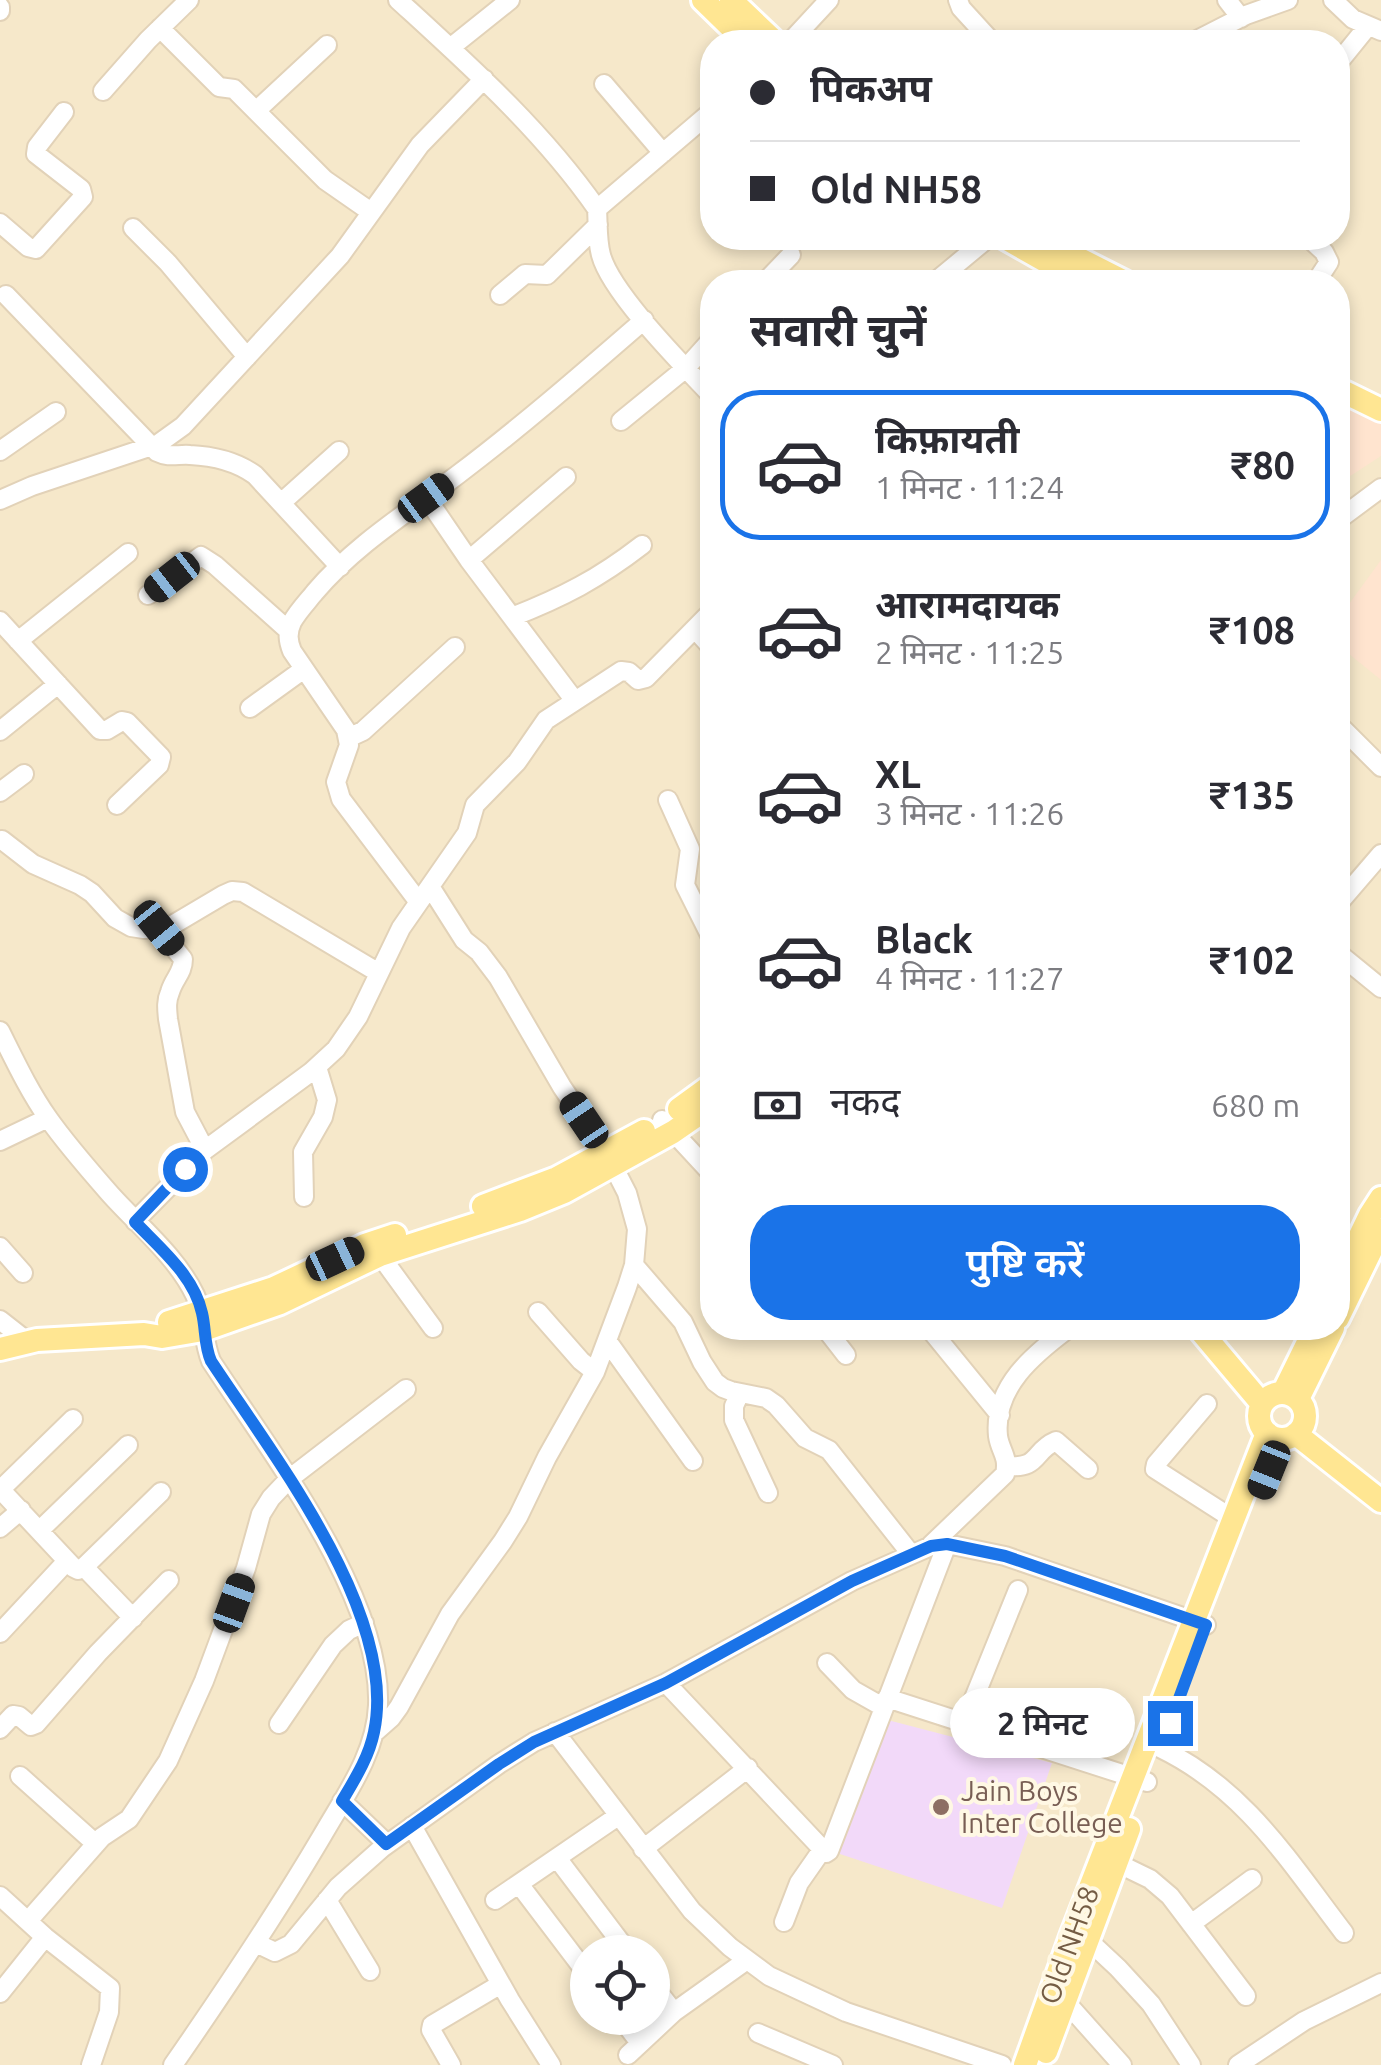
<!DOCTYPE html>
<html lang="hi">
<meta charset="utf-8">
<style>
:root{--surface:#fff;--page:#f7f7f7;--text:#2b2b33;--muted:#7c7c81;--line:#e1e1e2;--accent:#1a73e8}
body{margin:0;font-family:Ubuntu,"Noto Sans Devanagari",sans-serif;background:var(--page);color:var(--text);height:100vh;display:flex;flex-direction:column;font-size:38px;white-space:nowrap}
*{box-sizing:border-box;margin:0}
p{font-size:32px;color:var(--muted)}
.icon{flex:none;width:55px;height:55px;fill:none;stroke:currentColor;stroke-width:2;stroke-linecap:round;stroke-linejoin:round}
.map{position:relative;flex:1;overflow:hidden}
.panel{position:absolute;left:700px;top:270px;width:650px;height:1070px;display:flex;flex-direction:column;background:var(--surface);border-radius:40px;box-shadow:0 5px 15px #0003}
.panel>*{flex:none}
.hud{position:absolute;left:700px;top:30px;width:650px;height:220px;border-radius:40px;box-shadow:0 5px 15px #0003;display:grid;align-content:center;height:220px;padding:0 50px;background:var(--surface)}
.tools{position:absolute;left:570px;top:1935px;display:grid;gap:20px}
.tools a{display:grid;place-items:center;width:100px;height:100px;border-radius:50%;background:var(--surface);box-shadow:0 5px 15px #0003;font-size:50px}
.end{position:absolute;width:45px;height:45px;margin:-22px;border:12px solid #1a73e8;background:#fff;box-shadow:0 0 0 5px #fff}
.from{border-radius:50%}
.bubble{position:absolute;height:70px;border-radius:35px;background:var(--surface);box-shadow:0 5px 15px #0003;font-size:32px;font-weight:600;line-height:70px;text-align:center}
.car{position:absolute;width:30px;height:60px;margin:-30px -15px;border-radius:12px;box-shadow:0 0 8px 2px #0007;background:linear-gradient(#222 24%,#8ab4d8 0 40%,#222 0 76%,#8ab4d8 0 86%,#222 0)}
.hud b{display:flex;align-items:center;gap:35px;height:95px;font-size:38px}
.hud b+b{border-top:2px solid var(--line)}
.hud i{width:25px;height:25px;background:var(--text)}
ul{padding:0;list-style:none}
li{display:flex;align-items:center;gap:30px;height:150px;margin:0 20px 15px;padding:0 30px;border:5px solid transparent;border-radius:40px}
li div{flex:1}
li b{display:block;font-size:38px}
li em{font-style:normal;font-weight:600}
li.current{border-color:var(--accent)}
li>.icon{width:90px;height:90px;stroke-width:1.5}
h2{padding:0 50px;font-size:45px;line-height:120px}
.pay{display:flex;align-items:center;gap:25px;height:110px;padding:0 50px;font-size:38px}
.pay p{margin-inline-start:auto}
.primary-button{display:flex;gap:20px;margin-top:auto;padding:20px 50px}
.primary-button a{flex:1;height:115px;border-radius:40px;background:var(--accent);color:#fff;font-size:40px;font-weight:600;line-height:115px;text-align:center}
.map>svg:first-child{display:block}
</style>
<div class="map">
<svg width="1381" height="2065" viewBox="0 0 1381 2065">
<rect width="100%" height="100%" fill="#fef5dc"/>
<!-- residential -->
<path fill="#f6e8ca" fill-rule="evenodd" d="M0,0H1381V2065H0ZM712,42H1338V238H712ZM712,282H1338V1328H712ZM588,1952H652V2018H588Z"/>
<!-- commercial -->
<path fill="#ffe4cf" d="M1338,396L1381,416V456L1338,484Z
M1381,560V680L1338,645V619Z"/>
<!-- education -->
<path fill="#f2d9f9" d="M880,1718L1052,1763L1002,1908L828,1850Z"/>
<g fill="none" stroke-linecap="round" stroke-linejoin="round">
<defs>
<path id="minor" d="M398,0C469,65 541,129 597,209
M958,0L961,8L992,42
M1227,0L1241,18
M1333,0L1353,19L1381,31
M0,7V11
M160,28L219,87L234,89L325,180L371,212
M790,42L829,0
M1193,42L1246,15L1288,0
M450,48L510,0
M1338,63L1368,26
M604,84L663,153
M103,91L148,40L189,0
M256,111L327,45
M712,111L597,209C598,224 597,241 601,255C611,293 684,366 712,396
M0,223L28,247L36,249L83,197L81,189L36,154L37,147L64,112
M133,228L168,263L247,357
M1309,238L1324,252L1329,262L1316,282
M765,282L791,255
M935,282L988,238
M6,295L157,452C169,458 178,454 190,455C213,456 237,462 255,475L340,567
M500,295L525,274L547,275L598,225
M621,421L686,368L712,339
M0,451L56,412
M426,497L469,560L575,701
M0,500L32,486L158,444L183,426L340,256L420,145L484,79
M281,503L339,451
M1338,520L1381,488
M469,560L566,477
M148,595L201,556L215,565L289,631
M512,617C563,597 598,579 642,545
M0,621L100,730H107L122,721L127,722L161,757L159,765L117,805
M695,629L712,648
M18,641L128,553
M250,708L304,669
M1338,724L1381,767
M0,731L58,684
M348,738L363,731L455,647
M0,792L24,774
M668,800L690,849L685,885L712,939
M2,840L33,864L80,885L92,893L115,918L131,927L144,929L169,927L223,895L232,891L243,892L379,973
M418,901L341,799L336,782L349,745L346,730L292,651C288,641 287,633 292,622C298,611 307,602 315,592C355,545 407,513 456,476C521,427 583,373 644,320
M1338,904L1381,854
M159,929L183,959C183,973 174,978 170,992C166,1001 167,1009 168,1019L185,1112L205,1150
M1338,953L1381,988
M0,1031C15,1061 29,1091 48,1118C67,1145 90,1171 111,1195C139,1226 177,1257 195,1295C205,1316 202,1339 211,1361C269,1450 382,1596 378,1705C376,1754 346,1794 322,1836C276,1914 225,1990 173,2065
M662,1120L712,1174
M0,1141L48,1118
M304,1197L303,1152L323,1117L327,1100L317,1067
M135,1221L205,1150L311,1072L336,1049L358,1017L401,928L467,833L475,805L517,762L546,720L621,671L629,672L638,680L646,678L712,611
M0,1247L23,1273
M374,1247L433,1328
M634,1265L683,1322L702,1362L715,1382L723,1388L731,1391L766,1398L776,1405L805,1438L829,1450L911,1554
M538,1312L581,1361L595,1372
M0,1320L28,1342
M825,1328L846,1355
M929,1328L1000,1415
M608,1342L693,1461
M740,1393L734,1406V1420L768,1493
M1207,1404L1156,1464L1155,1469L1233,1519
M1006,1466C1041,1469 1032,1451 1056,1441L1088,1469
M0,1489L74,1568L78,1570L84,1567L133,1618
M1,1489L73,1419
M0,1528L21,1510
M40,1530L128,1445
M931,1545L1005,1474C1009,1456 1000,1451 998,1436C993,1387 1034,1354 1069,1328
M84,1567L161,1492
M0,1633L67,1561
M827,1663L853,1690L883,1707
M666,1683L826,1853L829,1851L947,1544
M887,1698L1147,1782
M964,1723L1018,1590
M279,1724L333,1645L349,1630L364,1623
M0,1729L13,1715L19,1716L31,1726L36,1724L98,1653L169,1580
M555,1732L692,1911L730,1947L769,1976L846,2012L1002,2065
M374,1733L391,1718L399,1707L450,1614L503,1541L518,1517L547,1457L595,1372L627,1287L634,1265L637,1229L627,1193L606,1152L562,1087L498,977L479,952L464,940L431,888
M1160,1748C1245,1789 1288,1860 1344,1933
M20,1776L96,1844
M342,1801L387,1844
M412,1826L510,2000L551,2065
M643,1849L748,1768
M557,1858L628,1952
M1117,1863L1150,1879L1170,1896L1246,1996
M519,1884L588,1975
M0,1896L45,1937L110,1988L109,2012L91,2065
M327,1900L370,1971
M495,1900L618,1816
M28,1921L102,1837L129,1819L168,1761L204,1681L246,1568L261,1514L271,1498L289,1479L406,1389
M784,1922L799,1883L822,1850
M1191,1924L1252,1879
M1088,1940L1118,1968L1151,2004L1191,2065
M256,1943L275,1952L291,1944L338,1887L382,1848L499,1764L534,1742L666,1683L852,1581L931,1546L947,1544L1005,1556L1206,1625
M652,1984L674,2012
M0,1993L45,1937
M1065,2001L1122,2065
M621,2018L640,2043
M758,2033L833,2065
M628,2055L674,2012L747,1960
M451,2065L431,2030L432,2025L501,1984
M1238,2065L1304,2021L1381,1983"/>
<path id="major" d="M703,0L746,42
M731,0L775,42
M1005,238L1056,267L1089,282
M1038,238L1125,282
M1338,389L1381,410
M679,1109L712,1085
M483,1206L557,1178L644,1131
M1338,1281L1370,1215L1381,1198
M1338,1318L1381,1230
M169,1322L274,1288L365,1245L395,1235
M1198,1328L1262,1404
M0,1349L37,1340L144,1334L162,1337L203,1330L280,1303L380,1255L520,1210L564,1192L673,1132L712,1105
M1283,1393L1315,1328
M1259 1416a23 23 0 1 1 46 0a23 23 0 1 1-46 0Z
M1298,1399L1333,1328
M1296,1434L1381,1501
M1046,2052L1129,1829
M1025,2065L1072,1934L1267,1433"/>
</defs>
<!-- minor casing -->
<use href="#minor" stroke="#e2d2b8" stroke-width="22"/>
<!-- major casing -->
<use href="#major" stroke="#fff" stroke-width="28"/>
<!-- minor -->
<use href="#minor" stroke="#fff" stroke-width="18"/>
<!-- major -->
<use href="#major" stroke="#ffe692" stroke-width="22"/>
</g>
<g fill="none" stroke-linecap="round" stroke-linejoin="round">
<!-- route -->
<path stroke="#1a73e8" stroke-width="12" d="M185,1169L135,1222C160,1248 194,1276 202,1313C206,1330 204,1345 211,1361C272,1454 399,1615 374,1732C369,1757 355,1779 342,1801L386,1844L499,1764L534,1742L666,1683L852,1581L931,1546L947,1544L1005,1556L1206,1625L1170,1723"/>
</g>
<!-- markers -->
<circle fill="#8d6e63" stroke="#fff8e4" stroke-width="4" cx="941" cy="1807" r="10"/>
<g text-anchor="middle" stroke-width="8" stroke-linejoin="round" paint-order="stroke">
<!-- education labels -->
<g font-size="28" fill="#785e54" stroke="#fff8e4" text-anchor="start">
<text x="961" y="1801">Jain Boys<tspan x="961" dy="32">Inter College</tspan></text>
</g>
<!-- street labels -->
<g font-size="28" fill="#745c44" stroke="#fff8e4">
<text transform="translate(1069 1945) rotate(-70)" y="10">Old NH58</text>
</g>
</g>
</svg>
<div class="tools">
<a><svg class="icon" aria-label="locate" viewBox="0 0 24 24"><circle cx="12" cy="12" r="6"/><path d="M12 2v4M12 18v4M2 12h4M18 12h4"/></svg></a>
</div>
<i class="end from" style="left:185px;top:1169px"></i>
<i class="end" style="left:1170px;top:1723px"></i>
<div class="bubble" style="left:950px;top:1688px;width:185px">2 मिनट</div>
<i class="car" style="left:426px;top:498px;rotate:54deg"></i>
<i class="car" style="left:172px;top:577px;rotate:232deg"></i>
<i class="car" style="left:159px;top:928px;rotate:141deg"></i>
<i class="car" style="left:584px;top:1120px;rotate:326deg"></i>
<i class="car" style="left:335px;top:1259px;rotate:65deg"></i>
<i class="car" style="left:1269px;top:1470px;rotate:202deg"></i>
<i class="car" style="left:234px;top:1603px;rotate:20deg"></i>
<div class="hud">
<b><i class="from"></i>पिकअप</b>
<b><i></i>Old NH58</b>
</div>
<section class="panel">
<h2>सवारी चुनें</h2>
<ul>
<li class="current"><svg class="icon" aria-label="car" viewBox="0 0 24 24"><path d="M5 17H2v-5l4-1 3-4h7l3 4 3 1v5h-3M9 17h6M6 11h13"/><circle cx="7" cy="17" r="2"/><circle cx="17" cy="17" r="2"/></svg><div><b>किफ़ायती</b><p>1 मिनट · 11:24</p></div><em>₹80</em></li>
<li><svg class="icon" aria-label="car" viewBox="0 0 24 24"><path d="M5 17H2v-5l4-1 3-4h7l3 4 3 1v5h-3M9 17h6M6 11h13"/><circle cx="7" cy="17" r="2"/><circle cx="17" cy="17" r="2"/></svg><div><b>आरामदायक</b><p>2 मिनट · 11:25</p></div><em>₹108</em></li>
<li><svg class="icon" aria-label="car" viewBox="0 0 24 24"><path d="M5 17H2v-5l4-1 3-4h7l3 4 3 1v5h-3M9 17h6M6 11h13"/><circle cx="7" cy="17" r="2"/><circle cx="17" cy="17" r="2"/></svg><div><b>XL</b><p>3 मिनट · 11:26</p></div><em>₹135</em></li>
<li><svg class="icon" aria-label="car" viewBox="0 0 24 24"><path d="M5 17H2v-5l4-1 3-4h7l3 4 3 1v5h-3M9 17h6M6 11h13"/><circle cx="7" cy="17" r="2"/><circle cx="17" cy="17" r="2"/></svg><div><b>Black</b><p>4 मिनट · 11:27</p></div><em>₹102</em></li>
</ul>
<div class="pay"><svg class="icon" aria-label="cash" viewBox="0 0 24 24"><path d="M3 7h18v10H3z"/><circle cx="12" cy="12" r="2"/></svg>नकद<p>680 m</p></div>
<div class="primary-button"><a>पुष्टि करें</a></div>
</section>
</div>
